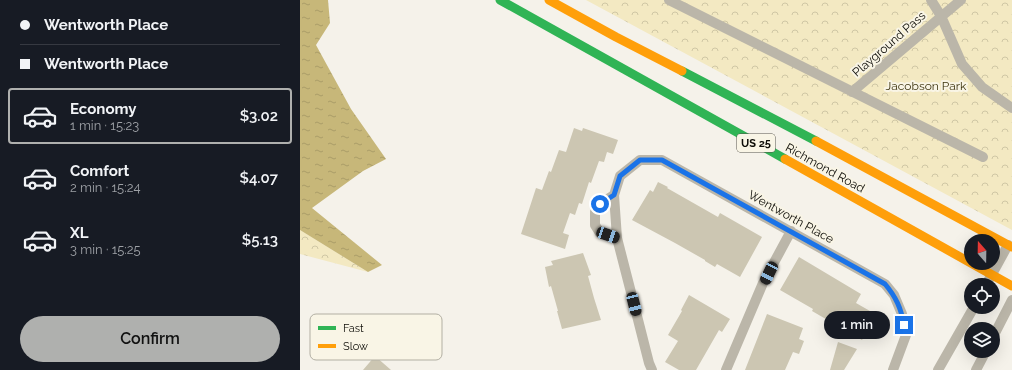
<!DOCTYPE html>
<meta charset="utf-8">
<style>
:root{--surface:#171b24;--page:#242831;--text:#f1f3f6;--muted:#9ea1a6;--line:#363941;--accent:#afb0ae}
body{margin:0;font-family:Raleway,sans-serif;background:var(--page);color:var(--text);height:100vh;display:flex;flex-direction:column;font-size:15px;white-space:nowrap}
*{box-sizing:border-box;margin:0}
p{font-size:13px;color:var(--muted)}
.icon{flex:none;width:22px;height:22px;fill:none;stroke:currentColor;stroke-width:2;stroke-linecap:round;stroke-linejoin:round}
.map{position:relative;flex:1;overflow:hidden}
.panel{display:flex;flex-direction:column;background:var(--surface);width:300px}
.panel>*{flex:none}
.top-card{display:grid;align-content:center;height:88px;padding:0 20px;background:var(--surface)}
.needle{width:26px;rotate:340deg}
.buttons{position:absolute;left:664px;top:234px;display:grid;gap:8px}
.buttons a{display:grid;place-items:center;width:36px;height:36px;border-radius:50%;background:var(--surface);box-shadow:0 4px 16px #0002;font-size:20px}
.end{position:absolute;width:18px;height:18px;margin:-9px;border:5px solid #1a73e8;background:#fff;box-shadow:0 0 0 2px #fff}
.from{border-radius:50%}
.bubble{position:absolute;height:28px;border-radius:14px;background:var(--surface);box-shadow:0 4px 16px #0002;font-size:13px;font-weight:600;line-height:28px;text-align:center}
.car{position:absolute;width:12px;height:24px;margin:-12px -6px;border-radius:5px;box-shadow:0 0 3px 1px #0007;background:linear-gradient(#222 24%,#8ab4d8 0 40%,#222 0 76%,#8ab4d8 0 86%,#222 0)}
.top-card b{display:flex;align-items:center;gap:14px;height:38px;font-size:15px}
.top-card b+b{border-top:1px solid var(--line)}
.top-card i{width:10px;height:10px;background:var(--text)}
ul{padding:0;list-style:none}
li{display:flex;align-items:center;gap:12px;height:56px;margin:0 8px 6px;padding:0 12px;border:2px solid transparent;border-radius:4px}
li div{flex:1}
li b{display:block;font-size:15px}
li em{font-style:normal;font-weight:600}
li.current{border-color:var(--accent)}
li>.icon{width:36px;height:36px;stroke-width:1.5}
.cta{display:flex;gap:8px;margin-top:auto;padding:8px 20px}
.cta a{flex:1;height:46px;border-radius:24px;background:var(--accent);color:#111;font-size:16px;font-weight:600;line-height:46px;text-align:center}
main{display:flex;flex:1;min-height:0}
.map>svg:first-child{display:block}
</style>
<main>
<section class="panel">
<div class="top-card">
<b><i class="from"></i>Wentworth Place</b>
<b><i></i>Wentworth Place</b>
</div>
<ul>
<li class="current"><svg class="icon" aria-label="car" viewBox="0 0 24 24"><path d="M5 17H2v-5l4-1 3-4h7l3 4 3 1v5h-3M9 17h6M6 11h13"/><circle cx="7" cy="17" r="2"/><circle cx="17" cy="17" r="2"/></svg><div><b>Economy</b><p>1 min · 15:23</p></div><em>$3.02</em></li>
<li><svg class="icon" aria-label="car" viewBox="0 0 24 24"><path d="M5 17H2v-5l4-1 3-4h7l3 4 3 1v5h-3M9 17h6M6 11h13"/><circle cx="7" cy="17" r="2"/><circle cx="17" cy="17" r="2"/></svg><div><b>Comfort</b><p>2 min · 15:24</p></div><em>$4.07</em></li>
<li><svg class="icon" aria-label="car" viewBox="0 0 24 24"><path d="M5 17H2v-5l4-1 3-4h7l3 4 3 1v5h-3M9 17h6M6 11h13"/><circle cx="7" cy="17" r="2"/><circle cx="17" cy="17" r="2"/></svg><div><b>XL</b><p>3 min · 15:25</p></div><em>$5.13</em></li>
</ul>
<div class="cta"><a>Confirm</a></div>
</section>
<div class="map">
<svg width="712" height="370" viewBox="0 0 712 370">
<defs>
<pattern id="forest-crowns" width="20" height="18" patternUnits="userSpaceOnUse"><rect width="20" height="18" fill="#f3e9c2"/><path d="M2 6a3 3 0 1 1 6 0M12 15a3 3 0 1 1 6 0" fill="none" stroke="#cfc7a5"/></pattern>
<pattern id="water-ripples" width="26" height="14" patternUnits="userSpaceOnUse"><rect width="26" height="14" fill="#c7b779"/><path d="M2 4q2-2 4 0t4 0M15 11q2-2 4 0t4 0" fill="none" stroke="#aa9c67"/></pattern>
</defs>
<rect width="100%" height="100%" fill="#f5f2ea"/>
<!-- forest -->
<path fill="url(#forest-crowns)" d="M286,0H712V230Z
M0,230L5,233L68,272L0,254Z"/>
<!-- water -->
<path fill="url(#water-ripples)" d="M0,0H28L30,23L16,45L51,109L86,159L63,171L12,208L82,265L68,272L0,230Z"/>
<!-- building -->
<path fill="#ccc6b2" d="M274,128L282,131L283,128L318,140L313,154L307,152L304,162L299,161L291,183L289,182L282,204L279,203L275,215L270,213L263,233L269,235L265,249L221,234L236,188L242,190L249,171L251,172L259,150L266,152Z
M358,182L368,187L367,188L418,217L420,213L462,237L440,277L417,264L415,267L405,261V260L375,243L332,220L350,190L353,192Z
M283,253L291,275L288,276L294,298L301,320L262,329L257,311H258L251,286L249,287L245,267L253,265L251,261Z
M499,257L561,294L556,303L577,315L562,340L512,311L513,309L480,290Z
M389,295L430,319L422,332L419,330L396,370H379L365,362L378,341L368,335L382,311L381,310Z
M467,314L503,328L499,339L504,341L499,354L493,352L485,370H445Z
M538,342L557,349L544,370H530Z
M75,356L91,370H63Z"/>
<g fill="none" stroke-linecap="round" stroke-linejoin="round">
<!-- street -->
<path stroke="#bbb6a9" stroke-width="10" d="M369,0L683,157
M631,0L641,16L662,64L682,87L712,108
M552,92L661,0
M314,195L300,204L295,212V225L300,233L317,238
M686,285L708,245
M693,337L712,300
M352,370L349,363L334,304L317,238L314,195L320,176L340,160H362L585,284L594,295L602,314L606,335L593,370
M426,370L463,283L491,231
M638,370L674,307
M676,370L686,351"/>
<!-- fast -->
<path stroke="#30b455" stroke-width="9" d="M200,0L485,159
M382,71L516,141"/>
<!-- slow -->
<path stroke="#ff9f0a" stroke-width="9" d="M249,0L316,37L382,71
M516,141L712,247
M485,159L712,286"/>
</g>
<g fill="none" stroke-linecap="round" stroke-linejoin="round">
<!-- route -->
<path stroke="#1a73e8" stroke-width="5" d="M300,204L314,195L320,176L340,160H362L585,284C596,297 601,308 604,325"/>
</g>
<g text-anchor="middle" stroke-width="4" stroke-linejoin="round" paint-order="stroke">
<!-- shield labels -->
<rect fill="#f9f5e6" stroke="#54534b" stroke-width="1" x="437" y="134" width="38" height="18" rx="3"/>
<g font-size="11" font-weight="bold" fill="#0e0d08">
<text x="456" y="147">US 25</text>
</g>
<!-- street labels -->
<g font-size="12" fill="#0e0d08" stroke="#f9f5e6">
<text transform="translate(589 44) rotate(-41)" y="4">Playground Pass</text>
<text transform="translate(525 168) rotate(29)" y="4">Richmond Road</text>
<text transform="translate(491 217) rotate(29)" y="4">Wentworth Place</text>
</g>
<!-- park labels -->
<g font-size="12" fill="#3d340f" stroke="#f9f5e6">
<text x="626" y="90">Jacobson Park</text>
</g>
</g>
<!-- legend -->
<rect x="10" y="314" width="132" height="46" rx="6" fill="#f9f5e6" stroke="#b2afa3" stroke-width="1"/>
<rect x="18" y="326" width="18" height="4" fill="#30b455"/>
<rect x="18" y="344" width="18" height="4" fill="#ff9f0a"/>
<g font-size="11" fill="#0e0d08">
<text x="43" y="332">Fast</text>
<text x="43" y="350">Slow</text>
</g>
</svg>
<div class="buttons">
<a><svg class="needle" viewBox="-14 -14 28 28"><path d="M0-13l5 13h-10z" fill="#e53935"/><path d="M0 13l5-13h-10z" fill="#9ea1a6"/></svg></a>
<a><svg class="icon" aria-label="locate" viewBox="0 0 24 24"><circle cx="12" cy="12" r="6"/><path d="M12 2v4M12 18v4M2 12h4M18 12h4"/></svg></a>
<a><svg class="icon" aria-label="layers" viewBox="0 0 24 24"><path d="M12 4l9 5-9 5-9-5zM3 14l9 5 9-5"/></svg></a>
</div>
<i class="end from" style="left:300px;top:204px"></i>
<i class="end" style="left:604px;top:325px"></i>
<div class="bubble" style="left:524px;top:311px;width:66px">1 min</div>
<i class="car" style="left:308px;top:235px;rotate:109deg"></i>
<i class="car" style="left:469px;top:273px;rotate:206deg"></i>
<i class="car" style="left:334px;top:304px;rotate:166deg"></i>
</div>
</main>
